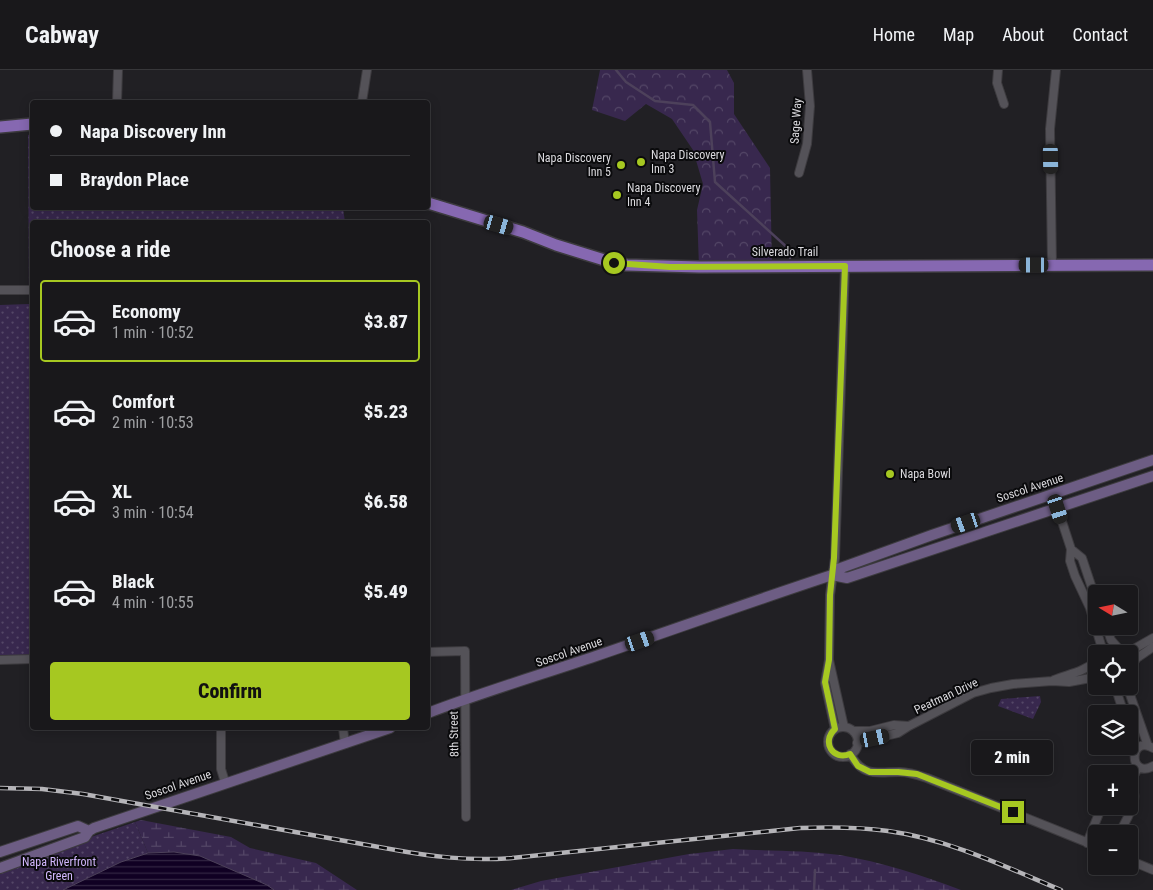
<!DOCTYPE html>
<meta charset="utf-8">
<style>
:root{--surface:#19181b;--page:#222124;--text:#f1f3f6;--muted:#9fa0a3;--line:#37373a;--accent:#a6c821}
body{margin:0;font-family:"Roboto Condensed",sans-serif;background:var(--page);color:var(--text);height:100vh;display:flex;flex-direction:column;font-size:19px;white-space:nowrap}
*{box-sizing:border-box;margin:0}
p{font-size:16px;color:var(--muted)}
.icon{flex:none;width:28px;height:28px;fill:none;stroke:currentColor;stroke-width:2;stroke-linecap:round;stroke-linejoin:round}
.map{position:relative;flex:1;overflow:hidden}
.sheet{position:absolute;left:30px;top:150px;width:400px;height:510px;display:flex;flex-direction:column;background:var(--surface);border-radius:5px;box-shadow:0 2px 12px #0003,0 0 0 1px var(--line)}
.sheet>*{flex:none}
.guide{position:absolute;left:30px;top:30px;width:400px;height:110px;border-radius:5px;box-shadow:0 2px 12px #0003,0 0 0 1px var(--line);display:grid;align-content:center;height:110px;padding:0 20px;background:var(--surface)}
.needle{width:32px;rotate:280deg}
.controls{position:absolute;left:1088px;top:515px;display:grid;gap:10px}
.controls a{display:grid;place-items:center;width:50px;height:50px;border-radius:5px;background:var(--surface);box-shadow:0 2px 12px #0003,0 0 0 1px var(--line);font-size:25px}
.end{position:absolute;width:22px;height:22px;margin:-11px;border:6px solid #a6c821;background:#111;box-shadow:0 0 0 2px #111}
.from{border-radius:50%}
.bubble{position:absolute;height:35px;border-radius:5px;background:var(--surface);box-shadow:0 2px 12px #0003,0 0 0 1px var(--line);font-size:16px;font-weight:800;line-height:35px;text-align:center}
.car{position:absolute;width:15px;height:30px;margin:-15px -8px;border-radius:6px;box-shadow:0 0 4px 1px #0007;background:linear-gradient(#222 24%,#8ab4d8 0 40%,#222 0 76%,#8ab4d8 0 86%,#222 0)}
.guide b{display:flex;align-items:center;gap:18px;height:48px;font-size:19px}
.guide b+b{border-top:1px solid var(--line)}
.guide i{width:12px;height:12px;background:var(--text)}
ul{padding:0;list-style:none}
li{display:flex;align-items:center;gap:15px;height:82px;margin:0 10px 8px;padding:0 10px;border:2px solid transparent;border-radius:5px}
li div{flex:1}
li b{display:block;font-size:19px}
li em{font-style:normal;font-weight:800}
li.current{border-color:var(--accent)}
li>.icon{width:45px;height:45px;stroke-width:1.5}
h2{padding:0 20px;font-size:22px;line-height:60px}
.cta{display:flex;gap:10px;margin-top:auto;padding:10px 20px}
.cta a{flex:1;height:58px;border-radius:5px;background:var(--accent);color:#111;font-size:20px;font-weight:800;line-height:58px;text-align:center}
header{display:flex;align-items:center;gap:30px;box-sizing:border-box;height:70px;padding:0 25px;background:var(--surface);border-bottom:1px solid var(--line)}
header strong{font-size:24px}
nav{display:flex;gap:28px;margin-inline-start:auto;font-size:18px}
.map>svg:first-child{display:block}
</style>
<header>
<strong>Cabway</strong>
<nav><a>Home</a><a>Map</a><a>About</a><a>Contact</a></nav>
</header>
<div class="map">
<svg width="1153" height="820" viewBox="0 0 1153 820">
<defs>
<pattern id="forest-crowns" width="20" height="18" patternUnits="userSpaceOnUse" patternTransform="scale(1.25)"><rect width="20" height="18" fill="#38284e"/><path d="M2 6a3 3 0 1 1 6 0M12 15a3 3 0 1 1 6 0" fill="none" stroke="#544767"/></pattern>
<pattern id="wetland-marsh" width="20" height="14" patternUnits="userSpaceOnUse" patternTransform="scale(1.25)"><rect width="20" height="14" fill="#38284e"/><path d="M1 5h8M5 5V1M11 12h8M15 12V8" fill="none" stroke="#544767"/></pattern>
<pattern id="park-dots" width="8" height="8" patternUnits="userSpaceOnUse" patternTransform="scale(1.25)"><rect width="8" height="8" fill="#38284e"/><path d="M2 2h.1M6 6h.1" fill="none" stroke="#544767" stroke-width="1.8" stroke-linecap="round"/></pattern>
<pattern id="water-rules" width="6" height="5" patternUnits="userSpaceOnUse" patternTransform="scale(1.25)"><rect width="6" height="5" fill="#100023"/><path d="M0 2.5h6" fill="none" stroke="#322542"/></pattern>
</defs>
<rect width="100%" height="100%" fill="#212024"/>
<!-- forest -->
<path fill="url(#forest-crowns)" d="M600,0H727L734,13V44L770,98L772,196L699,197L697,140L703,114L693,80L672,49L646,34L625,51L592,40Z"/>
<!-- wetland -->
<path fill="url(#wetland-marsh)" d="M141,750L231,767L250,778L316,793L357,820H274L267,815L200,786L174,782L148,783L135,752Z
M733,779C769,781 805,780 840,785C881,792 922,805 961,820H511L541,811L689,784Z"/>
<!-- park -->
<path fill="url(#park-dots)" d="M32,64V138H343L345,152H32V589L0,590V235L29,234L28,65Z
M1040,626L1041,632L1033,649L998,636L1001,629Z
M135,752L148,783L121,792L63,820H0V798Z"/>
<!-- water -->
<path fill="url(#water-rules)" stroke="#4d415b" d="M174,782L200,786L267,815L274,820H63L121,792L148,783Z"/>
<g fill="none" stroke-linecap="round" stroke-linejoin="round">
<!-- stream -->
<path stroke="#4d415b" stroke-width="2.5" d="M616,0L626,12L655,31L693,35L710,52L715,112L790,180V188
M814,820L815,800"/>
<defs>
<path id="street" d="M998,0L997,13L1004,34
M117,32L118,0
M362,32L367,0
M799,103L807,74L810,36L807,0
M1052,195L1050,59L1056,0
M0,220H32
M1053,424L1071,479L1070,491L1075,506L1090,538L1101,575V584
M1071,479L1082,488L1096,530
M1106,556L1111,570L1119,579
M1122,580H1132L1153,568
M428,582L465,581L466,747
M1102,584C1109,577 1117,576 1125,582
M0,590L32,589
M829,590L830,525L835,488L845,196
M1130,597L1137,588L1153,577
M1054,610C1069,604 1084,602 1096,591
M1115,616L1124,644
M1127,616L1148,676
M909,656L973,623L991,618L1013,614L1052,611L1069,612L1096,607
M828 672a15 15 0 1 1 30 0a15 15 0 1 1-30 0Z
M221,658V699L225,712
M343,658L345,674
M1129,658L1136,680
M835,659L825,613L829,590L844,657
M853,661H870L894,655L909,656L898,663L857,673
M1153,678C1128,664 1129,710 1153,696
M850,684C864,708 877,702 900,702C909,702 918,705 927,708L1096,776
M1129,713L1139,697
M1119,764C1126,749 1143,727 1129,713
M1087,773L1102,736
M1129,790L1153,800"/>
<path id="secondary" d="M832,505L847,508L1153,406
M428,643C483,622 540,605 596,586C675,559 753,531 832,505L838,499L932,465L1153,390
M0,782L78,756L89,761
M0,798L85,767L89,761L94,758L390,658"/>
<path id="primary" d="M0,57L32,54
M428,133L523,162L556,175L614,193L627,195L699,197L1153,195"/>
</defs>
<!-- street casing -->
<use href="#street" stroke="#3d3b3f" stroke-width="10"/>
<!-- secondary casing -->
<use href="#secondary" stroke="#3d3b3f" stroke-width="12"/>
<!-- primary casing -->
<use href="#primary" stroke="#3d3b3f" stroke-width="14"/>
<!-- street -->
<use href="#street" stroke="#545258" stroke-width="8"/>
<!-- secondary -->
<use href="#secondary" stroke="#6d5d84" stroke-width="10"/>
<!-- primary -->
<use href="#primary" stroke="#8668b1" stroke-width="11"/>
<defs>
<path id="rail" d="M0,718L42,719L83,724L390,779C433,787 468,791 512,788L800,758C829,757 859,757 888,761C948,769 1006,797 1061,820"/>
</defs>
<!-- rail casing -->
<use href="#rail" stroke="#b5b4b8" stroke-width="4.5"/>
<!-- rail -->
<use href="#rail" stroke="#0a0a0c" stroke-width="2.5" stroke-dasharray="8" stroke-linecap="butt"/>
</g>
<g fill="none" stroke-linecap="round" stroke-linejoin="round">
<!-- route -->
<path stroke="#a6c821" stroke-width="6" d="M614,193L670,197L845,196L834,488L830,525L829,590L825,612L835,659C821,672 833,691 850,684L858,696L870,702H898L917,704L1013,742"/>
</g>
<!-- markers -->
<g fill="#a6c821" stroke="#0a0a0c" stroke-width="2">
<circle cx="641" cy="92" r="5"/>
<circle cx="621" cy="95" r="5"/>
<circle cx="617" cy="125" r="5"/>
<circle cx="890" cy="404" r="5"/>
</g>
<g text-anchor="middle" stroke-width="4" stroke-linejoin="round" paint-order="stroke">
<!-- street labels -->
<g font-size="12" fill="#dbdade" stroke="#0a0a0c">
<text transform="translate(796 51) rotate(-86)" y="4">Sage Way</text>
<text x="785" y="186">Silverado Trail</text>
<text transform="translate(1030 418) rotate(-18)" y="4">Soscol Avenue</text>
<text transform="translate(569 582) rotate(-19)" y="4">Soscol Avenue</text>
<text transform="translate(946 626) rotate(-25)" y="4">Peatman Drive</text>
<text transform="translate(454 664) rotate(-91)" y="4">8th Street</text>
<text transform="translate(178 715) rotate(-19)" y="4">Soscol Avenue</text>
</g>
<!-- poi labels -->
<g font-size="12" fill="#dbdade" stroke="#0a0a0c" text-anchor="start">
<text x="651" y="89">Napa Discovery<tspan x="651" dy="14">Inn 3</tspan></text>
<text x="611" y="92" text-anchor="end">Napa Discovery<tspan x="611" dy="14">Inn 5</tspan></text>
<text x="627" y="122">Napa Discovery<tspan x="627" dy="14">Inn 4</tspan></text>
<text x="900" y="408">Napa Bowl</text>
</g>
<!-- park labels -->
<g font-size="12" fill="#d2b7fd" stroke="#0a0a0c">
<text x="59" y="796">Napa Riverfront<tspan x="59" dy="14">Green</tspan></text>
</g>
</g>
</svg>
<div class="controls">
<a><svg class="needle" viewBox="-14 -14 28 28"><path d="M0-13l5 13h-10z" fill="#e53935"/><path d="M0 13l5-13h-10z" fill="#9fa0a3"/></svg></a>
<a><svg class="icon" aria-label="locate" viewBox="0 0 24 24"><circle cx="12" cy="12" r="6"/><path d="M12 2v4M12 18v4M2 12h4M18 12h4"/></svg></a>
<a><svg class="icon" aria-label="layers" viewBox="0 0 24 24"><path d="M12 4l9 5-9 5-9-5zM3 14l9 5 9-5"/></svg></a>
<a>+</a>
<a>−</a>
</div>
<i class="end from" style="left:614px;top:193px"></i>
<i class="end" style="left:1013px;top:742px"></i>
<div class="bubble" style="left:971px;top:670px;width:82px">2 min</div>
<i class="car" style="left:1051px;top:89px;rotate:179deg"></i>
<i class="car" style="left:499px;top:155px;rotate:106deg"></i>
<i class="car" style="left:1034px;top:195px;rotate:270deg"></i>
<i class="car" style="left:1058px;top:439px;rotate:162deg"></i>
<i class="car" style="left:966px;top:453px;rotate:251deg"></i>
<i class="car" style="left:640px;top:571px;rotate:71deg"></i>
<i class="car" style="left:875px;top:668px;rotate:78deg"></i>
<div class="guide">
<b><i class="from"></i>Napa Discovery Inn</b>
<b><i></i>Braydon Place</b>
</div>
<section class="sheet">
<h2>Choose a ride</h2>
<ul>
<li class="current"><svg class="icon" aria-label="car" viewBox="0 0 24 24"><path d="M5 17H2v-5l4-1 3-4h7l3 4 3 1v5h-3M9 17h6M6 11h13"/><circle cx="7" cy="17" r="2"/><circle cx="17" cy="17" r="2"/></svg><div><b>Economy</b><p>1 min · 10:52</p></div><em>$3.87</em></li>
<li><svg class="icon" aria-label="car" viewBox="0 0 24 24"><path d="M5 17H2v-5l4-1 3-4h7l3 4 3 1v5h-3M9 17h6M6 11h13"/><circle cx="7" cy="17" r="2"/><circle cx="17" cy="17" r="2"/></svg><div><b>Comfort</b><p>2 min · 10:53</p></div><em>$5.23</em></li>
<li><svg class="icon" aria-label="car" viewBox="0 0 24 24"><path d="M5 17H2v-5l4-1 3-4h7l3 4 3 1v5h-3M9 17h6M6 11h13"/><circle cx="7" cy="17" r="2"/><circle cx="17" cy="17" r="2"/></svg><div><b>XL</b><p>3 min · 10:54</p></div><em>$6.58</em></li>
<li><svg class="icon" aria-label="car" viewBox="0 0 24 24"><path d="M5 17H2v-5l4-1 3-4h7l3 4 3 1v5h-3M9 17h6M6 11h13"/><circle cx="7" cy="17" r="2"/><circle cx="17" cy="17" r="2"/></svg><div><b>Black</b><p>4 min · 10:55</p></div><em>$5.49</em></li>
</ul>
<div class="cta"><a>Confirm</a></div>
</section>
</div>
